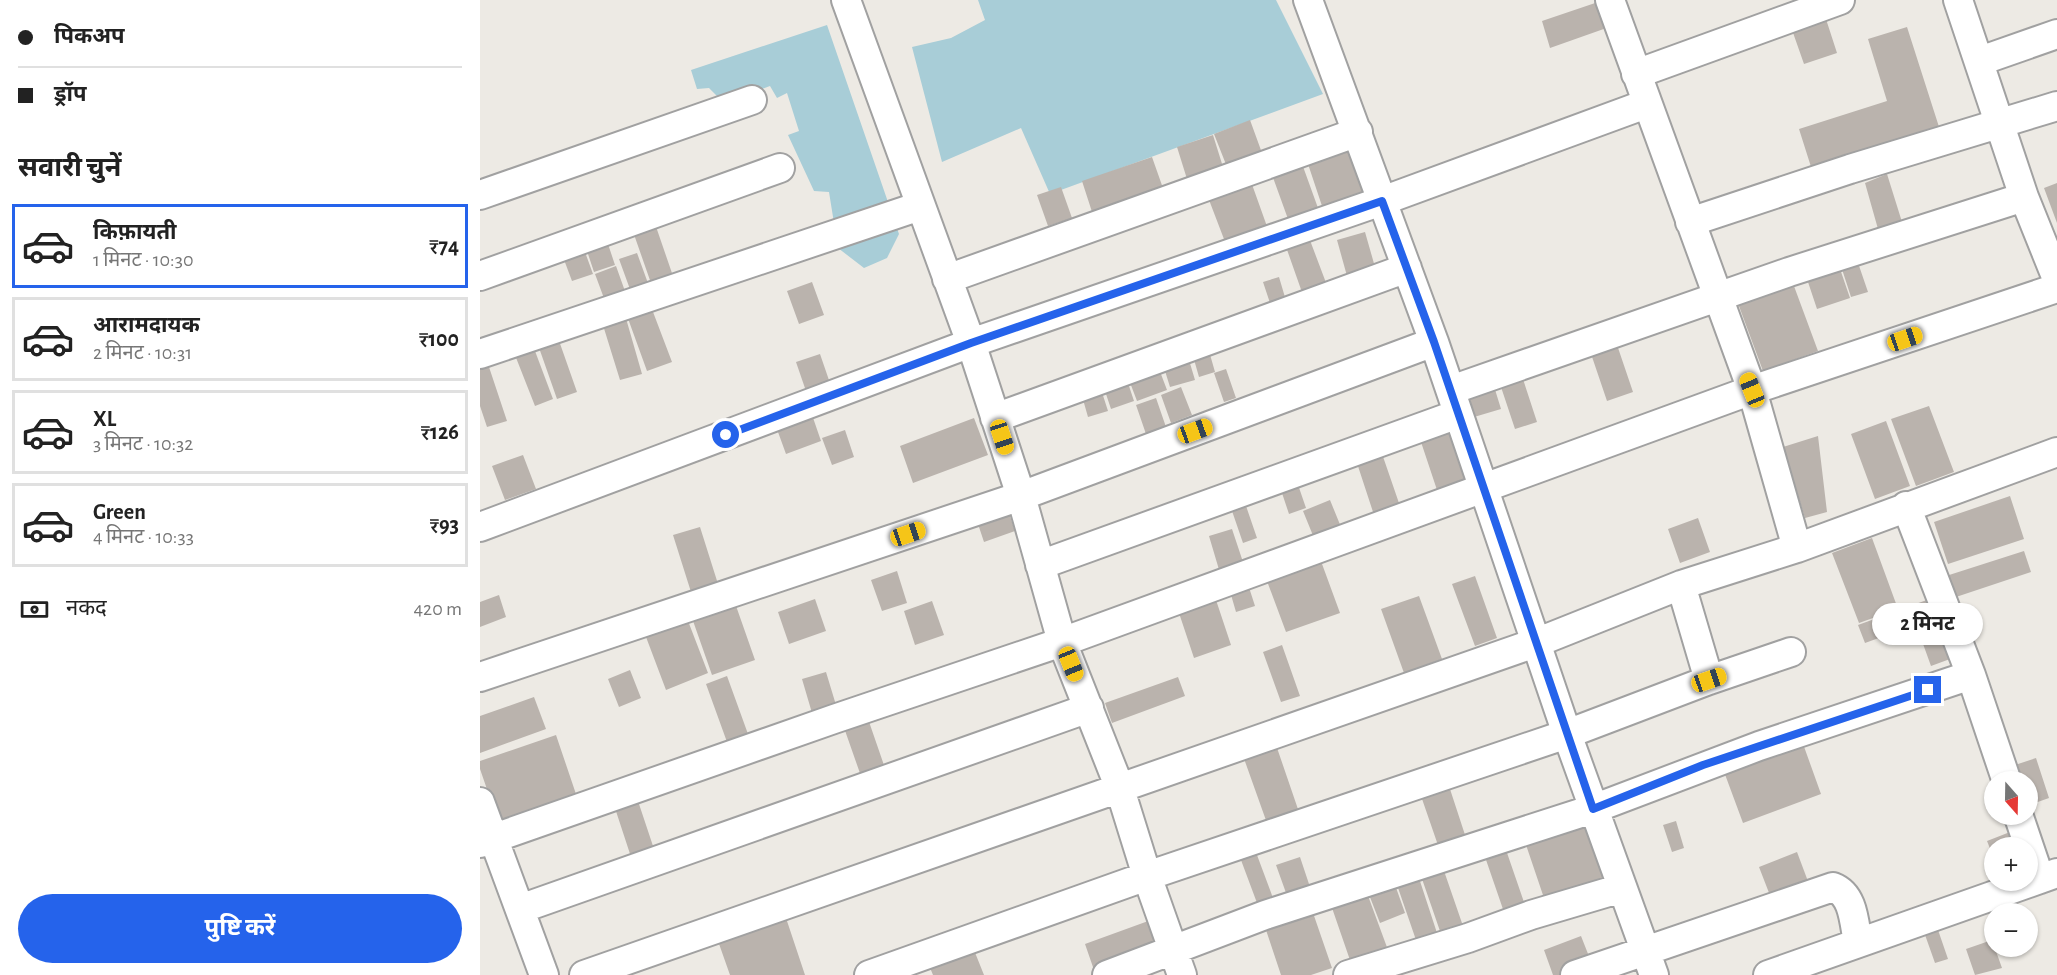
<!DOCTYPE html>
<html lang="hi">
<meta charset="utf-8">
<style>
:root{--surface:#fff;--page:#f6f6f6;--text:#222;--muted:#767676;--line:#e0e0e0;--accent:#2563eb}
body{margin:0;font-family:"Alegreya Sans","Noto Sans Devanagari",sans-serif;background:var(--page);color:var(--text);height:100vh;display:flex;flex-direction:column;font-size:22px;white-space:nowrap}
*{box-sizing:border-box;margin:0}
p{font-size:20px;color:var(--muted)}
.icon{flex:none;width:33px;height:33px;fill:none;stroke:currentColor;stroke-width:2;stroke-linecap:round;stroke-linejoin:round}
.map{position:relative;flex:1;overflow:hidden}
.side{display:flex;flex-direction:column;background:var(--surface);width:480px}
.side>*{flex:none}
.guide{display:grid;align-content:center;height:132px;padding:0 18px;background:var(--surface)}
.needle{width:39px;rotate:160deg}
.tools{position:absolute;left:1504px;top:771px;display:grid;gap:12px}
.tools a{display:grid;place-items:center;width:54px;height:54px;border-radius:50%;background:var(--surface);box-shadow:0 2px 4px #0004;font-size:30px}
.end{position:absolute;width:27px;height:27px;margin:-14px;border:8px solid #2563eb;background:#fff;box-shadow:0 0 0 3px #fff}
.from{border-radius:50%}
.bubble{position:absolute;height:42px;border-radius:21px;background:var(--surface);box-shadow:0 2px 4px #0004;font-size:20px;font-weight:700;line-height:42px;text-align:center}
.car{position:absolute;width:18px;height:36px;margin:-18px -9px;border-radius:8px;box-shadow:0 0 4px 2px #0007;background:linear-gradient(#f5c518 24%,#345 0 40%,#f5c518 0 76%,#345 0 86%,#f5c518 0)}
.guide b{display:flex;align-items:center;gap:21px;height:57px;font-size:22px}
.guide b+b{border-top:2px solid var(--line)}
.guide i{width:15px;height:15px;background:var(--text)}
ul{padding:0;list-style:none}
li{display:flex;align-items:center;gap:18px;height:84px;margin:0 12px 9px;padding:0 6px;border:3px solid var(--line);border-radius:0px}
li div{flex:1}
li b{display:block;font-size:22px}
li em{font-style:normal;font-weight:700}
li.current{border-color:var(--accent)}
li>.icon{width:54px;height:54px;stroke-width:1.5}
h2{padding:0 18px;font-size:27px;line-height:72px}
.pay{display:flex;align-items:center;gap:15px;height:66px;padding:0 18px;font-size:22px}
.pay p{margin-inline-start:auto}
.action{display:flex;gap:12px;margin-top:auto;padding:12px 18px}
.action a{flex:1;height:69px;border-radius:36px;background:var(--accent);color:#fff;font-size:24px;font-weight:700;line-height:69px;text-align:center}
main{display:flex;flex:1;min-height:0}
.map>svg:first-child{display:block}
</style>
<main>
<section class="side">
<div class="guide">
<b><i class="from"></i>पिकअप</b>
<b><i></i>ड्रॉप</b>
</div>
<h2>सवारी चुनें</h2>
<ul>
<li class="current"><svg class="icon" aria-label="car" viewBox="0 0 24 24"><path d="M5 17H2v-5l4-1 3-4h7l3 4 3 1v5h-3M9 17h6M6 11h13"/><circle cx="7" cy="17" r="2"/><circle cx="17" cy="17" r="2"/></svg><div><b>किफ़ायती</b><p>1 मिनट · 10:30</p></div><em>₹74</em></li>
<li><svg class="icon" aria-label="car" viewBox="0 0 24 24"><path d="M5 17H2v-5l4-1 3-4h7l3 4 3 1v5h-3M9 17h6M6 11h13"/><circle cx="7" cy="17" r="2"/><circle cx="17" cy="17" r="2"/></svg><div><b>आरामदायक</b><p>2 मिनट · 10:31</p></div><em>₹100</em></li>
<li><svg class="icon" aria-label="car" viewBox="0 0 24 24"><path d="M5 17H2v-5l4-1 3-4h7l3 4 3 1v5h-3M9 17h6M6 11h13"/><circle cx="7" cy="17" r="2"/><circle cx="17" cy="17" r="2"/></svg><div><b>XL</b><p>3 मिनट · 10:32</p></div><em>₹126</em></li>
<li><svg class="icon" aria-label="car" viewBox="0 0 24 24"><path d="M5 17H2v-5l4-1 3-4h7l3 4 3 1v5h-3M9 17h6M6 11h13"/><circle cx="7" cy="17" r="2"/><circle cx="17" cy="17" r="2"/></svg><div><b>Green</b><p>4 मिनट · 10:33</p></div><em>₹93</em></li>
</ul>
<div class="pay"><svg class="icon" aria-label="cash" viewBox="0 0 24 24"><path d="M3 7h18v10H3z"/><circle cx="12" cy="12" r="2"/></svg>नकद<p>420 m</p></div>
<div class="action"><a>पुष्टि करें</a></div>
</section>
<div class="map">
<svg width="1577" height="975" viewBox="0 0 1577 975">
<rect width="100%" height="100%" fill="#edeae4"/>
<!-- water -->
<path fill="#a8cdd7" d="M498,0H796L843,94L570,194L541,128L462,162L432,47L471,38L505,20Z
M347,25L419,234L407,258L384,268L358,248L349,192L334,191L308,135L319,131L307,93L297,98L290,86L254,99L238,97L229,88L217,89L211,70Z"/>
<!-- building -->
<path fill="#bab3ad" d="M1124,0L1135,25L1070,48L1062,21Z
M1345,16L1357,53L1324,64L1311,27Z
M1427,27L1460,130L1332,170L1319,129L1407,101L1388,39Z
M770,120L782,153L747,167L734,134Z
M733,135L743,167L707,179L697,147Z
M876,138L895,195L844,212L825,155Z
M672,157L684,191L613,215L602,181Z
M821,161L838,208L808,219L791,172Z
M1407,174L1422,222L1398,229L1385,183Z
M769,176L789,232L747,247L726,192Z
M1577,183V223L1564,188Z
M581,187L592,218L568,226L557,195Z
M172,215L194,279L172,286L150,223Z
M124,232L135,265L114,272L103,239Z
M885,232L895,267L867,276L857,240Z
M828,235L848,288L824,298L805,244Z
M101,241L113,274L92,281L80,249Z
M157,253L169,286L151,292L139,259Z
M1376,257L1388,292L1371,297L1360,263Z
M1358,263L1370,298L1337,309L1325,273Z
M136,266L146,294L125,301L115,274Z
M799,277L807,304L792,309L783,282Z
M1311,278L1338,351L1283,371L1256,298Z
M332,282L344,315L319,324L307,291Z
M170,304L192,362L167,371L146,313Z
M145,315L162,374L140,380L122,322Z
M77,335L97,392L77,399L57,342Z
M1134,336L1153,392L1127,401L1108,345Z
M52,343L73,399L55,406L33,350Z
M727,344L735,372L719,377L711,349Z
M706,350L715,380L690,387L681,358Z
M340,354L351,386L327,394L316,362Z
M7,361L27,421L7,427L0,406V364Z
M676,361L687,390L657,401L646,372Z
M746,369L756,398L744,402L734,373Z
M1041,373L1057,422L1035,429L1019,381Z
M645,374L654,401L631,409L622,382Z
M619,383L628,411L608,417L600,389Z
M1013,383L1021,409L984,420L977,395Z
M701,387L712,415L691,423L681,395Z
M676,398L686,427L666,434L656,405Z
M1449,406L1474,472L1436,486L1411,419Z
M330,409L341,441L306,454L294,421Z
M494,418L508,455L433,483L420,446Z
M972,419L992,478L957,490L937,430Z
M1406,421L1430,486L1395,499L1371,434Z
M365,430L374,457L352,465L342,438Z
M1338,436L1347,512L1325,518L1303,447Z
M899,445L920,506L894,515L874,454Z
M43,455L56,489L25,500L12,466Z
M815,476L826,508L809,514L798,481Z
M1530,496L1544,539L1468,564L1454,522Z
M850,500L861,527L834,538L823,511Z
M525,501L535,531L504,542L494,512Z
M765,503L777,538L763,543L751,508Z
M1218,518L1230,552L1200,563L1188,529Z
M220,527L238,584L211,592L193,535Z
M752,529L764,565L740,573L729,536Z
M1392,538L1418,609L1379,623L1352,553Z
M1544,551L1551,572L1473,598L1466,576Z
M838,553L860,613L806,632L784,573Z
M417,571L427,603L402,611L391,580Z
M765,575L775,606L756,612L747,581Z
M995,576L1017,638L995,646L972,584Z
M732,588L751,645L714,658L695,601Z
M19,595L26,617L0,627V602Z
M939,596L962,659L924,673L901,609Z
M1455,597L1462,615L1385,643L1378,625Z
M335,599L346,631L309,644L298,612Z
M452,601L464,635L435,645L424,611Z
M255,603L275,660L232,675L212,618Z
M205,613L228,673L186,690L163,629Z
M1457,623L1470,659L1451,666L1438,630Z
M802,645L820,696L801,702L783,652Z
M150,670L161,698L139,707L128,679Z
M346,672L356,705L332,713L322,679Z
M247,676L268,734L247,742L226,684Z
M698,677L705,696L632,723L625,703Z
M54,697L66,729L0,753V716Z
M386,713L406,771L382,779L362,722Z
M76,735L97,797L19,824L0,769V761Z
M1322,741L1341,794L1263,823L1243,769Z
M795,742L820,815L788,826L762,753Z
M1556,758L1569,798L1549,805L1548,782H1541L1535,765Z
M969,786L987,841L960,851L941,796Z
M155,792L175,852L152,860L132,799Z
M1113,816L1134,877L1065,901L1044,839Z
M1196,821L1204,848L1192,852L1183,825Z
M1530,832L1536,848H1515V861L1507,841Z
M774,847L796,906L780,911L758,852Z
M1025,847L1046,908L1025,915L1004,854Z
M1317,852L1329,884L1291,898L1279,867Z
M820,857L833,896L810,904L796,865Z
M963,868L983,926L961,934L941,876Z
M938,875L957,933L936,940L916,882Z
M914,882L925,913L900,923L888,892Z
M887,893L908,950L871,963L851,905Z
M831,907L852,968L831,975H801L784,924Z
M306,918L325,975H250L238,941Z
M671,920L681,946L614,970L605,944Z
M1457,927L1468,959L1455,963L1444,932Z
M1101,936L1112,964L1083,975H1073L1064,950Z
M490,940L504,975H453L446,958Z
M1512,940L1522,968L1495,975L1486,949Z"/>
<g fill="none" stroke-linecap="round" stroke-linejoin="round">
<defs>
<path id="minor" d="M366,0L491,343L541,496L582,642L639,786L667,876L702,975
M828,0L954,342L1087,734L1174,975
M1130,0L1272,390L1317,548
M1478,0L1544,197L1577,279
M1500,61L1577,34
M1156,74L1360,0
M0,195L272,100
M1210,222L1370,169L1577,106
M0,276L300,168
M467,279L878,132
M0,354L440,206
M971,390L1309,272L1544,197
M515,418L927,268
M1426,506L1491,675L1527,782
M0,527L491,343L902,201L1166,104
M560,565L978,414
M1201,585L1229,680
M0,677L541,496L954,342
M0,802L64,975
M1538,814L1560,879
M0,843L354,719L582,642L1272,390L1577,288
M40,909L609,708
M104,975L1058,642L1201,585L1317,548L1577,452
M389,975L667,876L1087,734L1229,680L1311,652
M627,975L785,915L1113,809L1279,746L1491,675
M868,975L988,938L1051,915L1142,888
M1095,975L1353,887C1374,895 1374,923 1378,943
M1288,975L1577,873"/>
</defs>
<!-- minor casing -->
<use href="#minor" stroke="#a1a1a1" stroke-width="32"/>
<!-- minor -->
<use href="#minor" stroke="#fff" stroke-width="28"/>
</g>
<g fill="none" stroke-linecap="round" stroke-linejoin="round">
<!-- route -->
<path stroke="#2563eb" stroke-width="8" d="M246,435L491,343L902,201L954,342L1113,809L1223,765L1448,690"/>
</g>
</svg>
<div class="tools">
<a><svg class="needle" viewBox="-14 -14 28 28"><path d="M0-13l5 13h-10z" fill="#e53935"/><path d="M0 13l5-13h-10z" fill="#767676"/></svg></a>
<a>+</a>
<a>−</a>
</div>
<i class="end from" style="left:246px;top:435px"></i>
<i class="end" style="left:1448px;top:690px"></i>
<div class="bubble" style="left:1392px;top:603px;width:111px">2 मिनट</div>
<i class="car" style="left:1425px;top:339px;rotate:71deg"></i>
<i class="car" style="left:1272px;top:390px;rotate:338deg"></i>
<i class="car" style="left:715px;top:431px;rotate:70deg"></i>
<i class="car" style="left:522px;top:437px;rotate:162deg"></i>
<i class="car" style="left:428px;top:534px;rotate:71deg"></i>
<i class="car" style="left:591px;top:664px;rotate:158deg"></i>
<i class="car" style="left:1229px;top:680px;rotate:71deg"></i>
</div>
</main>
